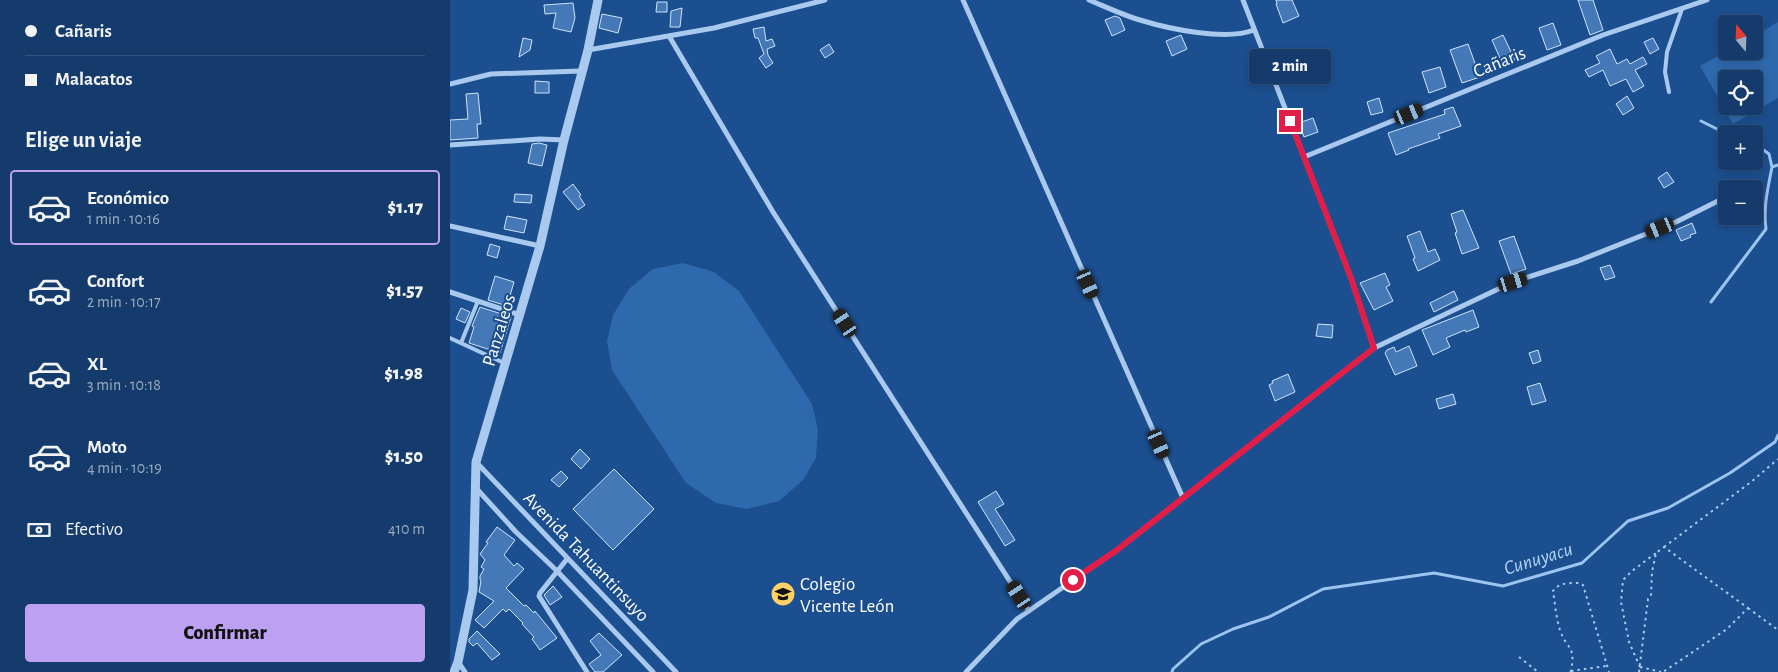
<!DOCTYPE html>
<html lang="es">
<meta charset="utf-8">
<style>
:root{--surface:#143b6b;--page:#1d4271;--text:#f1f3f6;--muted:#9dadc1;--line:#33557e;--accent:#bca0f2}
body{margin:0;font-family:"Alegreya Sans",sans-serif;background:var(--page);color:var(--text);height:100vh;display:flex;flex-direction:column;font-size:19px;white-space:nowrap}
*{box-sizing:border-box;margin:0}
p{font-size:16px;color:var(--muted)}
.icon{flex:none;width:28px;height:28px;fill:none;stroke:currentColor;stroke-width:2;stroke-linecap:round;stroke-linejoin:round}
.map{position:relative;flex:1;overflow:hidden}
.drawer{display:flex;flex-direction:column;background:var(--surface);width:450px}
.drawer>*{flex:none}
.top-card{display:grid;align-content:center;height:110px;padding:0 25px;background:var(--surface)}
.needle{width:32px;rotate:341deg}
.buttons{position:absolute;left:1268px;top:15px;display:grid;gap:10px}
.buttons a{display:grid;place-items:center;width:45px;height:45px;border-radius:5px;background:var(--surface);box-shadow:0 2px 8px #0003,0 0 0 1px var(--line);font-size:25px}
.end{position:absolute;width:22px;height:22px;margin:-11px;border:6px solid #e11d48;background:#fff;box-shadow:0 0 0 2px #fff}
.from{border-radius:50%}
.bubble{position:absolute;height:35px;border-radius:5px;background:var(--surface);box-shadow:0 2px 8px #0003,0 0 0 1px var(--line);font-size:16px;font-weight:800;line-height:35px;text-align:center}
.car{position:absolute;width:15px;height:30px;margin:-15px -8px;border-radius:6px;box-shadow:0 0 4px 1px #0007;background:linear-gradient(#222 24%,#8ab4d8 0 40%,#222 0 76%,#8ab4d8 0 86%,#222 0)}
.top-card b{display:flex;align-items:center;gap:18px;height:48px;font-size:19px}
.top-card b+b{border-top:1px solid var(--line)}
.top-card i{width:12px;height:12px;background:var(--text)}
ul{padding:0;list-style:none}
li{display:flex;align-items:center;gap:15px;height:75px;margin:0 10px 8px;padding:0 15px;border:2px solid transparent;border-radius:5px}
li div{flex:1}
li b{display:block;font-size:19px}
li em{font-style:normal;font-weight:800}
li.active{border-color:var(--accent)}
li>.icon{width:45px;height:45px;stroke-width:1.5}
h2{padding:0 25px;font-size:22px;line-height:60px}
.pay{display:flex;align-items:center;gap:12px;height:55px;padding:0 25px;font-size:19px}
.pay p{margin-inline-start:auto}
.primary-button{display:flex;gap:10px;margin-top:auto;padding:10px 25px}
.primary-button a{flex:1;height:58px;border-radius:5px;background:var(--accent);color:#111;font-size:20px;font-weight:800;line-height:58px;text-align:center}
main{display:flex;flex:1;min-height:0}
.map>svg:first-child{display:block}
</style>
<main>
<section class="drawer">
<div class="top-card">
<b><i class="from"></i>Cañaris</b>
<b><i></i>Malacatos</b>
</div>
<h2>Elige un viaje</h2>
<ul>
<li class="active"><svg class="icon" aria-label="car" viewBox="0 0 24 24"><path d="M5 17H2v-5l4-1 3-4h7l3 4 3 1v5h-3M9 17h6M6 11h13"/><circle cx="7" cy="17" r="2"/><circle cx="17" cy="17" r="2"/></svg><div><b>Económico</b><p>1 min · 10:16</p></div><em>$1.17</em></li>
<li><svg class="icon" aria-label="car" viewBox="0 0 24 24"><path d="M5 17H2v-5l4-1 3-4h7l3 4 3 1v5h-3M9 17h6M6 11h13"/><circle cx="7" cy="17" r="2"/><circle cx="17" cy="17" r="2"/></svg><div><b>Confort</b><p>2 min · 10:17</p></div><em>$1.57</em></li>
<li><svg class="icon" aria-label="car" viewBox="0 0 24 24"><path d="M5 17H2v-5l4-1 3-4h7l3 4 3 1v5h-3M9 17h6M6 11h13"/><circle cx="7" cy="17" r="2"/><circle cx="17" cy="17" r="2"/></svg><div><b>XL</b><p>3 min · 10:18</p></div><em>$1.98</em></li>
<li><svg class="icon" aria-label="car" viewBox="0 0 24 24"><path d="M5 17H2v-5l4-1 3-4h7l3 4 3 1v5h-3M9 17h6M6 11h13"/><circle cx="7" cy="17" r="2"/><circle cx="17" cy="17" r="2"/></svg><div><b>Moto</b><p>4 min · 10:19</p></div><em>$1.50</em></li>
</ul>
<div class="pay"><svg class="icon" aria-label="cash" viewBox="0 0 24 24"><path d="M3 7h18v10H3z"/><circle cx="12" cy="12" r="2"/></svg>Efectivo<p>410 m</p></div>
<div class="primary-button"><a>Confirmar</a></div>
</section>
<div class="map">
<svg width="1328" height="672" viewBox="0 0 1328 672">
<rect width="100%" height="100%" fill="#1b4f8f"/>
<!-- green -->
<path fill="#2e69ad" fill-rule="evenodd" d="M1328,22V98L1283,124L1250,66L1277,51H1304V36ZM1276,79H1304V106H1276Z
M233,263L264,272L289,291L362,404L368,430L366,458L353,480L329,501L297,509L266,503L236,483L162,370L157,341L163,315L179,289L203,269Z"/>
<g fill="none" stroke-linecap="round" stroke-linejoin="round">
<!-- stream -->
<path stroke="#9cc4f0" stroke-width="3" d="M1251,121L1277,134
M1304,143L1319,154L1322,167L1328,165
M1261,302L1316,229C1313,207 1318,188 1322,167
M722,672L723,669L751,644L783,629L819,617L873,589L984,573L1053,586L1132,563L1178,521L1218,508L1280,473L1325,442L1328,435"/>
</g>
<!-- building -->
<path fill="#4478b7" stroke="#cfe3fa" d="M826,0H842L849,16L833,23L826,4H827Z
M1128,0H1143L1153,30L1140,35Z
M207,2H217V12H206Z
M123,3L125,18L121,32L103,28L106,13L95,14L94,5Z
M232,8L230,27H220L221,11Z
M152,14L172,18L168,33L149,28Z
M665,16L670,18L675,30L662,36L655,20Z
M1103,23L1111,45L1097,50L1089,28Z
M314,27L316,41L322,39L325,46L317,49L318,55L323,63L316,68L309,58L314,54L308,38H305L303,29Z
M731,35L737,49L722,56L716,41Z
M1053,35L1065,60L1053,65L1042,40Z
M73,38L82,40L80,50L69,57Z
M1203,38L1209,49L1200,54L1194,42Z
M379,44L384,52L375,58L370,50Z
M1018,44L1030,77L1012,83L1000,50Z
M1160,49L1167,64L1177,59L1180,64L1193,57L1197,64L1185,70L1194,86L1183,92L1176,79L1160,86L1153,70L1139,77L1135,70L1150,63L1146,56Z
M990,67L996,87L979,93L972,72Z
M85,81L99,82V93H85Z
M28,93L31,124H27L28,138L0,140V120L18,119L16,94Z
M1177,96L1184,108L1173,115L1166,104Z
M929,98L933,112L921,115L917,102Z
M1003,107L1011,126L988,134L990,138L958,149L959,150L946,155L938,133L995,114L994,110Z
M863,118L868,132L854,137L849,123Z
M89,143L97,145L92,166L78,163L82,144Z
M1217,172L1224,182L1214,188L1208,178Z
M123,184L131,195L129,196L135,205L128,210L113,192Z
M65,194L82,195L81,203L64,202Z
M1013,210L1029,248L1012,254L1005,233L1007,232L1001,214Z
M57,216L77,220L74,233L54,229Z
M1242,223L1246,233L1240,235L1241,237L1231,241L1226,230Z
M970,231L978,252L985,249L990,260L968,271L963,259L965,258L957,236Z
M1064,236L1076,269L1061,274L1049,241Z
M40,244L50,247L47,258L37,255Z
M1160,265L1165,277L1155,280L1150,268Z
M935,273L940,285L936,287L943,301L924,310L910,283Z
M45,276L64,282L57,306L38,300Z
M1004,291L1008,300L984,312L980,303Z
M30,307L61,317L50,353L19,343L24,327L22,326Z
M11,308L20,312L15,323L6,319Z
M1023,310L1029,327L1016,332L1015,330L996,338L1000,347L983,355L972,330Z
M868,324L883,325L882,338L866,336Z
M959,346L967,366L945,375L935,353L937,350L944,347L946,352Z
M1088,350L1091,361L1083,364L1079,353Z
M838,374L845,392L825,401L819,385L823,383L822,381Z
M1090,383L1096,401L1082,405L1077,387Z
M1003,394L1006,404L989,409L986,399Z
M130,449L140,459L131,469L121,459Z
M164,469L204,509L163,550L123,509Z
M111,471L118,478L109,487L101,480Z
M546,491L554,504L545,509L565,540L555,546L528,502Z
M47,527L65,540L54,555L64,566L67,563L74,569L56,588L74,606L76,605L84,613L85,611L107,638L90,650L82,639L84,637L72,624L73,623L59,609L56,612L53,609L34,628L25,620L44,601L29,592L31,581L30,579V576L34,569L31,567L35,560L30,554L38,543L36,542Z
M103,586L112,597L100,605L94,595Z
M27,631L50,654L42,660L27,643L23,646L19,642V639Z
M149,633L172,655L153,672H145L139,664L151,655L140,641Z"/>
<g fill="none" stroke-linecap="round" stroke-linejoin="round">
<!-- path -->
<path stroke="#a9c9ee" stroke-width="2" stroke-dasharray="2.5 4" stroke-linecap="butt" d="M1214,547L1301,482L1328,459
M1298,608L1328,630
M1069,657L1088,672
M1190,667L1179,642L1171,602L1173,580L1182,571L1206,553
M1190,667L1211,672
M1121,671L1156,666
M1120,672L1121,671C1126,644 1117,651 1110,630C1106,618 1105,603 1103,591C1109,582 1121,583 1130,583L1133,585L1159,672
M1189,672L1198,599L1201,596L1202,572L1206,553L1214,547L1298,608L1277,629L1213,672"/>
<!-- service -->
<path stroke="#a9c9ee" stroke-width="4" d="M1219,92L1215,72L1217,52L1232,9
M0,338L54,363
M11,343L28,301"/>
<!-- minor -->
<path stroke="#a9c9ee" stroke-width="5" d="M513,0L733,498
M639,0C656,7 673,15 690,20C719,29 776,41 804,30
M793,0L901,278L924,348
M219,36L323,212L579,611
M138,50L264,28L375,0
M0,84L41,74L131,71
M0,145L90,139L114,140
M854,157L1153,35L1257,0
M1292,189L1300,185
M0,226L90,246
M0,292L70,315
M26,462L226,672
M26,488L66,532L107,571L203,672
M117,559L90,593L89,596L137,672
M8,662L15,672
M516,672L567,619L667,550L924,348L1063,282L1128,261L1226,222L1276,197"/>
<!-- tertiary -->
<path stroke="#a9c9ee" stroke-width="9" d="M4,672L8,662L23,590L26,462L90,246L114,140L138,50L148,0"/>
</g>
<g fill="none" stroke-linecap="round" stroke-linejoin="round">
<!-- route -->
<path stroke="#e11d48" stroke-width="6" d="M623,580L667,550L924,348L901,278L840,121"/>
</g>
<!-- icons -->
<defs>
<symbol id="school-disc" viewBox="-11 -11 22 22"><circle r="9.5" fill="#ffd166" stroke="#1b4f8f"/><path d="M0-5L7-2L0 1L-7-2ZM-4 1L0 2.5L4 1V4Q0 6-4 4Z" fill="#111"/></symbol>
</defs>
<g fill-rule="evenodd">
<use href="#school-disc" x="319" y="580" width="28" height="28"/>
</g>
<g text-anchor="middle" stroke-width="4" stroke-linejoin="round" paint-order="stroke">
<!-- street labels -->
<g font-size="19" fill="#fff" stroke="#1b4f8f">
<text transform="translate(1049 61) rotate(-22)" y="7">Cañaris</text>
<text transform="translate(48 330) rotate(-73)" y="7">Panzaleos</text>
<text transform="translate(137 556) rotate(46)" y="7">Avenida Tahuantinsuyo</text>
</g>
<!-- poi labels -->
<g font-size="19" fill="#fff" stroke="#1b4f8f" text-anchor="start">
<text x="350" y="590">Colegio<tspan x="350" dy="22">Vicente León</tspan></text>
</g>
<!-- water labels -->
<g font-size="20" font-style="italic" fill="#b5d3f5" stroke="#1b4f8f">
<text transform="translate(1088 558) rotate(-17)" y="7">Cunuyacu</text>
</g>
</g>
</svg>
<div class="buttons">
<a><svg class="needle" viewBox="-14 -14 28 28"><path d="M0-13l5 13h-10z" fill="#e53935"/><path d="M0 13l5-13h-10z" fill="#9dadc1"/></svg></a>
<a><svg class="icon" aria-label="locate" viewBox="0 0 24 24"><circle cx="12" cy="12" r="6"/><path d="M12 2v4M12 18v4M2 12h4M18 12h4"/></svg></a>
<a>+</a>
<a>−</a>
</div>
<i class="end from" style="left:623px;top:580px"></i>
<i class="end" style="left:840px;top:121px"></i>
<div class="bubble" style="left:799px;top:49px;width:82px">2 min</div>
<i class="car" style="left:959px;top:114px;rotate:68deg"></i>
<i class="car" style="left:1210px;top:228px;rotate:248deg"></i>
<i class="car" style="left:1063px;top:282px;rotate:73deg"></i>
<i class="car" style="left:638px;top:284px;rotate:156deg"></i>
<i class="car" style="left:395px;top:323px;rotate:327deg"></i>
<i class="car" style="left:709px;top:444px;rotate:156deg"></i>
<i class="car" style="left:569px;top:595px;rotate:327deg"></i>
</div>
</main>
